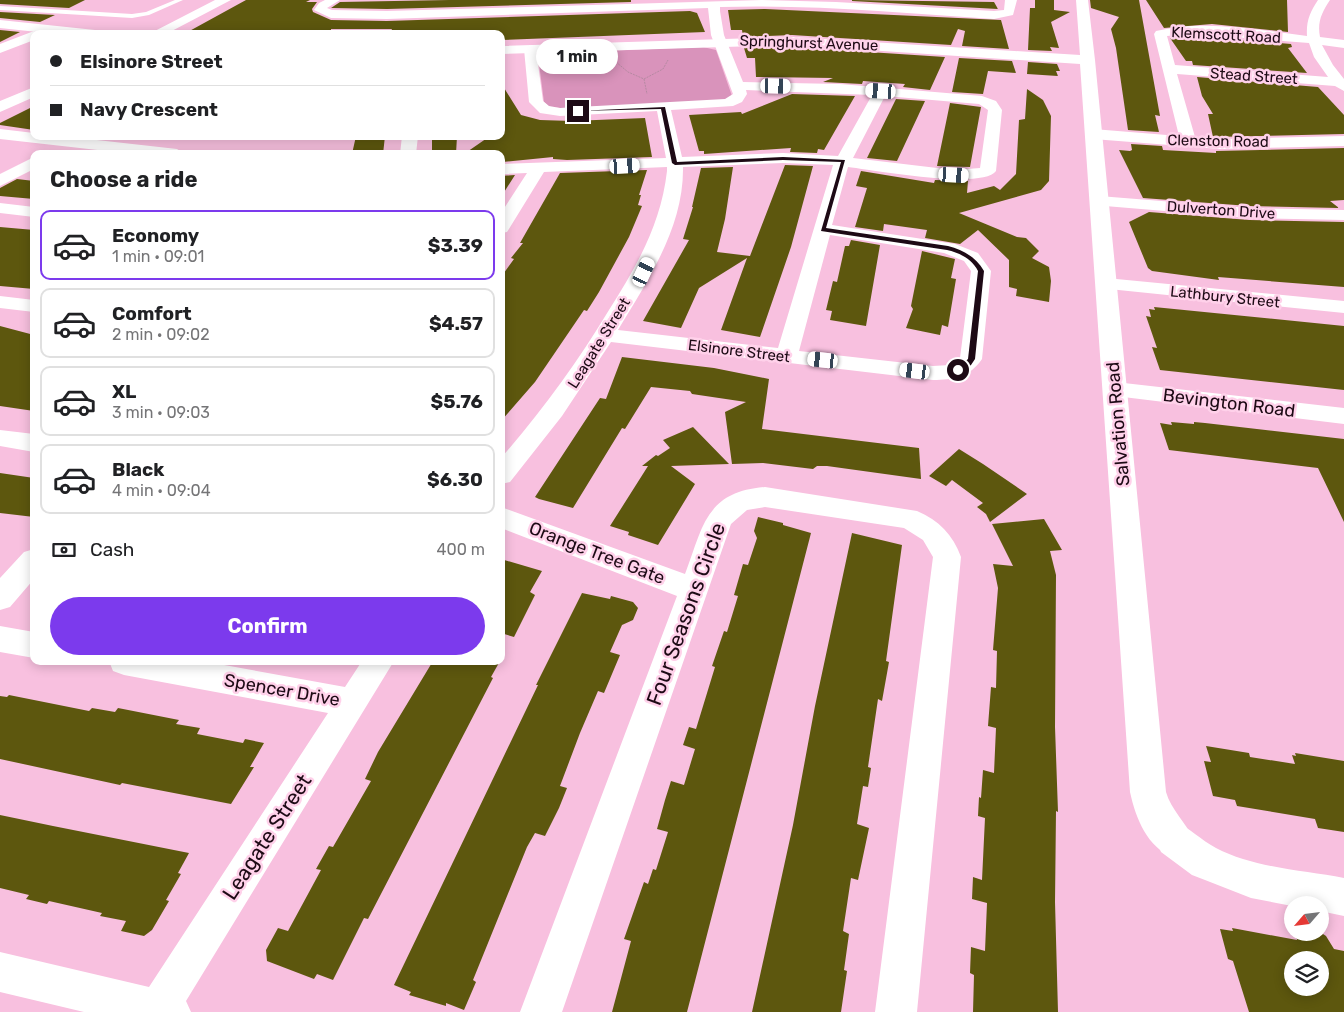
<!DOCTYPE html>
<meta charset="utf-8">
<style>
:root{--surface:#fff;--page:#f2f2f2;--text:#202124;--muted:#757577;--line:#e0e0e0;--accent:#7c3aed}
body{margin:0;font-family:Rubik,sans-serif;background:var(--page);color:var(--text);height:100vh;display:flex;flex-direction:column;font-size:19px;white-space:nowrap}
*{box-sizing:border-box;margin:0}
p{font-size:16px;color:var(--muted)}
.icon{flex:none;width:28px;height:28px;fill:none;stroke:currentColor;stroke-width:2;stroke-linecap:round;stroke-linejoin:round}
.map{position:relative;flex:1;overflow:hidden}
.details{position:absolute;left:30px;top:150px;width:475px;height:515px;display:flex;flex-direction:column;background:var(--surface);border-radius:10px;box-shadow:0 2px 12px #0003}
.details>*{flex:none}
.guide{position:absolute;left:30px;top:30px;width:475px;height:110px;border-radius:10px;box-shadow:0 2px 12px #0003;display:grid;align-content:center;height:110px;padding:0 20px;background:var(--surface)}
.needle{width:32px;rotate:242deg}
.buttons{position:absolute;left:1284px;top:896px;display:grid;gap:10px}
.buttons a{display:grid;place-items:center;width:45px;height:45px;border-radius:50%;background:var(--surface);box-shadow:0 2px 12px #0003;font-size:25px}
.end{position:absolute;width:22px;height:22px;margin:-11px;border:6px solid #1d0a15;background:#fff;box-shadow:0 0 0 2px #fff}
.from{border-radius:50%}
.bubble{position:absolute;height:35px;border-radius:18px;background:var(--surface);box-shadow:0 2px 12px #0003;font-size:16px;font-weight:700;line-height:35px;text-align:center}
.car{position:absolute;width:15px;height:30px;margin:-15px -8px;border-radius:6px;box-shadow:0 0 4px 1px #0007;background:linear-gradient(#fff 24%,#345 0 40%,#fff 0 76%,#345 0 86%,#fff 0)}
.guide b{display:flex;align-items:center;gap:18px;height:48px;font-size:19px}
.guide b+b{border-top:1px solid var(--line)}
.guide i{width:12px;height:12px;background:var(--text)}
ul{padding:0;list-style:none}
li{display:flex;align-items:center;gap:15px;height:70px;margin:0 10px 8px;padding:0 10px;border:2px solid var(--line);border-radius:10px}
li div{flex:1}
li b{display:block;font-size:19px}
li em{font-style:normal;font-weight:700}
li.on{border-color:var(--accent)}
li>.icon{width:45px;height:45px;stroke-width:1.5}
h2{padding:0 20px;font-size:22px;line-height:60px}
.pay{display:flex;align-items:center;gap:12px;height:55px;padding:0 20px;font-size:19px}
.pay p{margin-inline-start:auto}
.action{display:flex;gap:10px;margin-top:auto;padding:10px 20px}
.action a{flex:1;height:58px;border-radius:30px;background:var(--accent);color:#fff;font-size:20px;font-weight:700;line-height:58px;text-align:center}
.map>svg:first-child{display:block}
</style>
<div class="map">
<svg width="1344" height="1012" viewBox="0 0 1344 1012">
<rect width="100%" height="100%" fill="#f8c0df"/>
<!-- green -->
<path fill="#d993bb" d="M703,47L716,50L732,96L724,101L561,108L549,107L544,102L538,56L551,53Z"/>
<!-- building -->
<path fill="#5d570e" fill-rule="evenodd" d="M0,0H85L69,8L0,4Z
M246,0H310L306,2H317L312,9L313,12L331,20L387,21L690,11L697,13L705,32L501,40L503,34H390L392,29H331V34H184Z
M449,0H631V2L387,9L331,8L340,2Z
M852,0L994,2L998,9L852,1Z
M1035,0H1054V10L1070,12L1051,22L1059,48L1050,47L1052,51L1028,50L1030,8H1035Z
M1090,0H1139L1160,116L1155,115L1159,132L1128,130L1116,48L1111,29L1119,17L1091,8Z
M1146,0H1287L1288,32L1212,24L1164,28Z
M765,9L1001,20L1009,49L962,46L965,31L958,29L951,45L792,35L743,37L742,30H731L728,10Z
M0,12L55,15L40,22L0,18Z
M0,30L20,32L0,42Z
M1193,36L1291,44L1292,47L1288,48L1307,73L1193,65L1192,61H1186L1170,38Z
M792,47L945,57L930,90L903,87L905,84L863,81L862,84L823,82L833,78L756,77L755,58H747L744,48Z
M959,58L1012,61L1016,73L988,71L983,94L952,92Z
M1028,62L1057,64L1060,71H1056L1058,76L1027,74Z
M1197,77L1318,87L1344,115V134L1213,137L1208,114H1213L1202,96Z
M501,83L521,115L540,120L572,121L645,118L652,157L567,160L553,159V157L502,162V154H464L490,136H501Z
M1027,89L1043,100L1051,116L1049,181L1041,190L959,213L1017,237L1026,238L1039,251L1032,258L1049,267L1051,281L1049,302L1016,296L1017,289L1009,287V260L978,230L960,244L925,238L927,230L884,224L883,231L855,227L867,188L856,186L861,171L934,183L935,180L968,181L967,193L994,186L1000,190L1016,174L1019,120L1025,119Z
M792,94L855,96L824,150L818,149L817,153L790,152L791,148L704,154V151H699L689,115L741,112L742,114Z
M896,99L925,101L897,161L867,158Z
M950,103L981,107L970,167L937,166Z
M34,106V130L0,125V123Z
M356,136H385L383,154H352Z
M432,136H457L456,154H432Z
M1131,144L1162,146L1163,150L1216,153V151L1344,148V200L1330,201L1339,208L1249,206L1143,198L1119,150L1130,151L1132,150Z
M785,165L813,166L791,247L760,337L721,330L747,258L699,288L681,328L643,321L689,240L683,239L693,207H692L701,168L733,167L725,219L717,252L750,256Z
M647,170L639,195H641L638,205L642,206L629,237L599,292L587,311L584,310L535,382L501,421V277L514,259L511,258L523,243H520L560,173Z
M515,175L501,197V176Z
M17,179L34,181V199L0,196V188Z
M1149,212L1249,220L1344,222V287L1218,277L1219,280L1152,271L1148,268L1129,222Z
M0,227L34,230V289L0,286Z
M851,240L880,245L866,326L830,320L832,311L826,310L833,281L837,282L845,246H849Z
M922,251L955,259L951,278L956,279L948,327L942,325L940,335L906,328L913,309L911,306Z
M1154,307L1344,326V390L1160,370L1152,347L1157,348L1146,316L1151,317L1149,309L1155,310Z
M0,326L34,335V411L0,406Z
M622,357L714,368L769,379L762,429L919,448L921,479L827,466H817L813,469L763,463L732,464L725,412L746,402L692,394L690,391L651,387L625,429L622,428L573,508L539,499L535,497L600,398L606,399Z
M1171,422L1194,424V422L1205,423L1344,439V522L1318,468L1169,450L1160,423L1172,425Z
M693,427L729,464L671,466L695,484L658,545L628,535L629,532L610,526L648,466H642L656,455L658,456L670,448L663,440Z
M959,449L983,464L1027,494L990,522L986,514L977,507L983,503L952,480L946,486L929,476Z
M0,473L34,478V517L0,513Z
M758,517L783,523V525L811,533L687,1012H612L631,941L624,939L644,882L648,884L653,869L656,870L668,832L657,829L665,800L671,781L684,785L695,749L683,745L689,727L696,729L715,667L712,666L724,631L727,632L738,596L734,595L743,564L748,565L757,538L754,531Z
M1044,519L1062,550L1050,551L1056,575L1055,727L1058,812L1056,811L1055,902L1058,1012H973L974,975L970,973L971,947L985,951L987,903L972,899L973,877L982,880L985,818L978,816L979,797L981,798L983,770L994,773L996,728L988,726L991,687L996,688L997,651L993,650L998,588L993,564L1013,566L992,524Z
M852,533L902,545L886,661L889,662L882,701L878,699L868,767L871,768L868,787L863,786L857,824L869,828L858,880L851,878L843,931L849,934L844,970L847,971L841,1012H752L793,825L815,706Z
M501,559L542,571L530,592L535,595L514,637L501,633Z
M582,593L610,599L611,596L633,602L638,608L633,620L622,625L610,652L620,655L604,693L598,691L580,733L560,786L567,788L559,808L545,836L535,833L527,847L473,980L476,982L464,1010L446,1003V1006L409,995L411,992L394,985L538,685H536Z
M433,661H500L491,677L493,678L368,919L364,918L333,980L317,974L314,979L267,961L266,950L278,928L288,931L321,870L316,869L329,846L333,847L371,781L365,779L378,752Z
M9,695L89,711L92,708L115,712L118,708L179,720L176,724L200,728L197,734L243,743L245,739L264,743L250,767H254L231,804L122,783L120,785L0,759V696L7,697Z
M1206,746L1249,753L1250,757L1295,764L1292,755L1296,756L1295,753L1344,761V832L1318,828L1315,819L1237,806L1235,800L1213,796L1204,761L1211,762Z
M0,815L53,826L189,853L178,873L181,874L166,900L169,901L152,930L144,936L121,931L126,921L100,916L102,913L49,901L47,904L26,899L29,895L0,888Z
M1232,928L1297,940L1295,932H1320L1326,936L1334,949L1344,951V1012H1249L1233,961L1228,959L1220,929L1233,931ZM1292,960H1320V988H1292Z"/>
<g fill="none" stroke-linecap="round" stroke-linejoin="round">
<!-- path -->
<path stroke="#b689a2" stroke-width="1" stroke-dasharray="2 1" stroke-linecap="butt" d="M616,62L628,72L644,79L647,94
M644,79L663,69L668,60"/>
<!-- service -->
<path fill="#fff" fill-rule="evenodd" d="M175,0H183L149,15L132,18L0,10V6L132,14L146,12Z"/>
<!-- minor -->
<path fill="#fff" fill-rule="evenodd" d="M325,0H340L327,8L332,10L387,11L762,0L836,2L994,11L1004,10L1005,0H1017L1013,15L994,19C903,13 811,4 720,7V11L724,35L743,82L840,84L982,96L996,101L1002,110L996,171C983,190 873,170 848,167L832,225L955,244L978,253L991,271L982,359C970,377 953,380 933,380L611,342L562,416L510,482L501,484V458C542,411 577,363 609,310C637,266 661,224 667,171V167L544,172L507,232L501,233V213L527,173L501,174V164L666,158L657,111L560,116L540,113L529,102L524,49L530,45L536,49L543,101L549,106L560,108L725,99L733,94L711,35L708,8L387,19L331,18L314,10L319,3ZM746,90L872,95L838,156L783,153L682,157L671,110L733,106L742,102L747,94ZM885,96L979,104L988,110L980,168L954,170L853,158ZM783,163L833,165L778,348L618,330C648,280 684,227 683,167ZM830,235L944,253L964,261L971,271L960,358L950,365L933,366L799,351Z
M1318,0H1330C1322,12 1317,22 1320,37L1344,40V48L1322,45L1333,65L1344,79V91L1335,86L1177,74L1195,137L1220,139L1344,136V146L1220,149L1093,139L1085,134L1093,129L1179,136L1154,34L1156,31C1203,19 1258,30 1307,36C1306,21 1310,12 1318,0ZM1193,34L1309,43L1314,57L1328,77L1175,65L1167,36Z
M34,31L39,34H34V40L0,53V44Z
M0,129L34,133V136H61L177,149L185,154H133L0,139Z
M402,136H418L416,154H400Z
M34,157V169L0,186V174Z
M1099,196L1249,208L1344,210V220L1249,218L1093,205L1090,201L1093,197Z
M0,203L34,207V217L0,213Z
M1106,278L1344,301V313L1099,288L1096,284L1099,280Z
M0,296L34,300V312L0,308Z
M1115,382L1344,408V424L1107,395L1104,390L1107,385Z
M0,430L34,434V452L0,446Z
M765,487L917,511C939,520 953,535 961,557L917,1012H875L933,557L923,540L904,528L765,507L747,510L731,524L562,1012H520L677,596L501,528V507L685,574C703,527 705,492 765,487Z
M34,549V579L10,607L0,610V578L24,552Z
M0,626L34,632V658L0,652Z
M109,661H202L345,687L362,661H394L186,1001L191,1012H84L0,992V952L149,987L328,713L124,675L113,671Z
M1174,821C1190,828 1201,840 1216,848C1254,868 1303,870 1344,878V916L1320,911V905L1292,906L1251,898L1205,880L1192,875L1161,852L1156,839L1161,826Z"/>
<!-- tertiary -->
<path fill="#fff" fill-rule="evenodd" d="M215,0H231L166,34H149Z
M1076,0H1088L1095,60L1166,792C1171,810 1186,822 1193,839L1187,852L1174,858C1147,847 1136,819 1130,792L1080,64L792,45L501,54V46L792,37L1080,55Z
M0,20L95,30L101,34H56L0,28Z
M34,87V97L0,112V101Z"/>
</g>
<!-- route -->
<path fill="#1d0a15" d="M665,107L677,162L783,157L845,160L826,228L948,246C963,250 976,257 984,271L975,359L971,365L961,372L955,370L968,359L978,271C972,259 960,253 947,250L821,231L841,162L783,160L675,165L672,163L661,109L576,111Z"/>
<g text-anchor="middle" stroke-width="5" stroke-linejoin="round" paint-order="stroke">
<!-- far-street labels -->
<g font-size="15" fill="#1d0a15" stroke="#ffd1ea">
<text transform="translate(1226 35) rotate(3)" y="5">Klemscott Road</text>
<text transform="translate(809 43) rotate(2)" y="5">Springhurst Avenue</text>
<text transform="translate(1254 76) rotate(4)" y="5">Stead Street</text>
<text transform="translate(1218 141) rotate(1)" y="5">Clenston Road</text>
<text transform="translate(1221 210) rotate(4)" y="5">Dulverton Drive</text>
<text transform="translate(1225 297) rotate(6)" y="5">Lathbury Street</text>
<text transform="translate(599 343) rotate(-58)" y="5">Leagate Street</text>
<text transform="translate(739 351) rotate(7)" y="5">Elsinore Street</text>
</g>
<!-- street labels -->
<g font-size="18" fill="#1d0a15" stroke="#ffd1ea">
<text transform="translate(1229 403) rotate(7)" y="6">Bevington Road</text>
<text transform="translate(1118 424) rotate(-95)" y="6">Salvation Road</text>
<text transform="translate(597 553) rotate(21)" y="6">Orange Tree Gate</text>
<text transform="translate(282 690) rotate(10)" y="6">Spencer Drive</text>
</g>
<!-- near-street labels -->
<g font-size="21" fill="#1d0a15" stroke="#ffd1ea">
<text transform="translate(686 614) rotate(-70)" y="7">Four Seasons Circle</text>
<text transform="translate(267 837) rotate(-57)" y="7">Leagate Street</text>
</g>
</g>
</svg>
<div class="buttons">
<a><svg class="needle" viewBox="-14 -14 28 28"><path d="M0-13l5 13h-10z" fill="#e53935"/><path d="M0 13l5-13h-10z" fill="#757577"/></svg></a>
<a><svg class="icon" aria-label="layers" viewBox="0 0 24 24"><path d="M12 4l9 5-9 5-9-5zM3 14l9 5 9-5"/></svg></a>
</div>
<i class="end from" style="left:958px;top:370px"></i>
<i class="end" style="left:578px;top:111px"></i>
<div class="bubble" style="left:536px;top:39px;width:82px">1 min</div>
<i class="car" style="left:776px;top:86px;rotate:91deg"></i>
<i class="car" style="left:881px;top:91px;rotate:273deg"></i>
<i class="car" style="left:625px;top:166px;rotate:87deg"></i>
<i class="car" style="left:954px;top:175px;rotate:93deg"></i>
<i class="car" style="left:644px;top:272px;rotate:25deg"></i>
<i class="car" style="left:823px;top:360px;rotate:276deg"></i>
<i class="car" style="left:915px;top:371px;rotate:277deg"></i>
<div class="guide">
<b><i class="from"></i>Elsinore Street</b>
<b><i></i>Navy Crescent</b>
</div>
<section class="details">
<h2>Choose a ride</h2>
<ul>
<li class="on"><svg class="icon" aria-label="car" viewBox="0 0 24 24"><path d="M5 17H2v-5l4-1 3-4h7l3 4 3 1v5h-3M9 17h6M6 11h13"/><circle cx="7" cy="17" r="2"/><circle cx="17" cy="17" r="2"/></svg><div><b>Economy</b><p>1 min · 09:01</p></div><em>$3.39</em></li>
<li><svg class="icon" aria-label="car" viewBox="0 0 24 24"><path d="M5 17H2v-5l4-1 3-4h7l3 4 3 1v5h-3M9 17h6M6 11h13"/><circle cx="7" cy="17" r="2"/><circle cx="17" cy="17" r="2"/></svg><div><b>Comfort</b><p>2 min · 09:02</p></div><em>$4.57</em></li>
<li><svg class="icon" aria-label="car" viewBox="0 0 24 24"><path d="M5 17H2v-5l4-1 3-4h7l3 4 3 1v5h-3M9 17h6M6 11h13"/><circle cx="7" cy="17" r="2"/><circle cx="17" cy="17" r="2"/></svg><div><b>XL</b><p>3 min · 09:03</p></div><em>$5.76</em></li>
<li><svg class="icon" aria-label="car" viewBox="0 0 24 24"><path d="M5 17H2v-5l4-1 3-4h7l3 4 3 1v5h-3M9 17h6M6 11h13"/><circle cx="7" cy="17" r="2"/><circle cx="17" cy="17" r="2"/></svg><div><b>Black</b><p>4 min · 09:04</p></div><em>$6.30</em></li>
</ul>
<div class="pay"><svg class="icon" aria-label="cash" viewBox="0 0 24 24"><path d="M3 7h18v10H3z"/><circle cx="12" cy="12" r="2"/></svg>Cash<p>400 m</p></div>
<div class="action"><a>Confirm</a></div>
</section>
</div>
